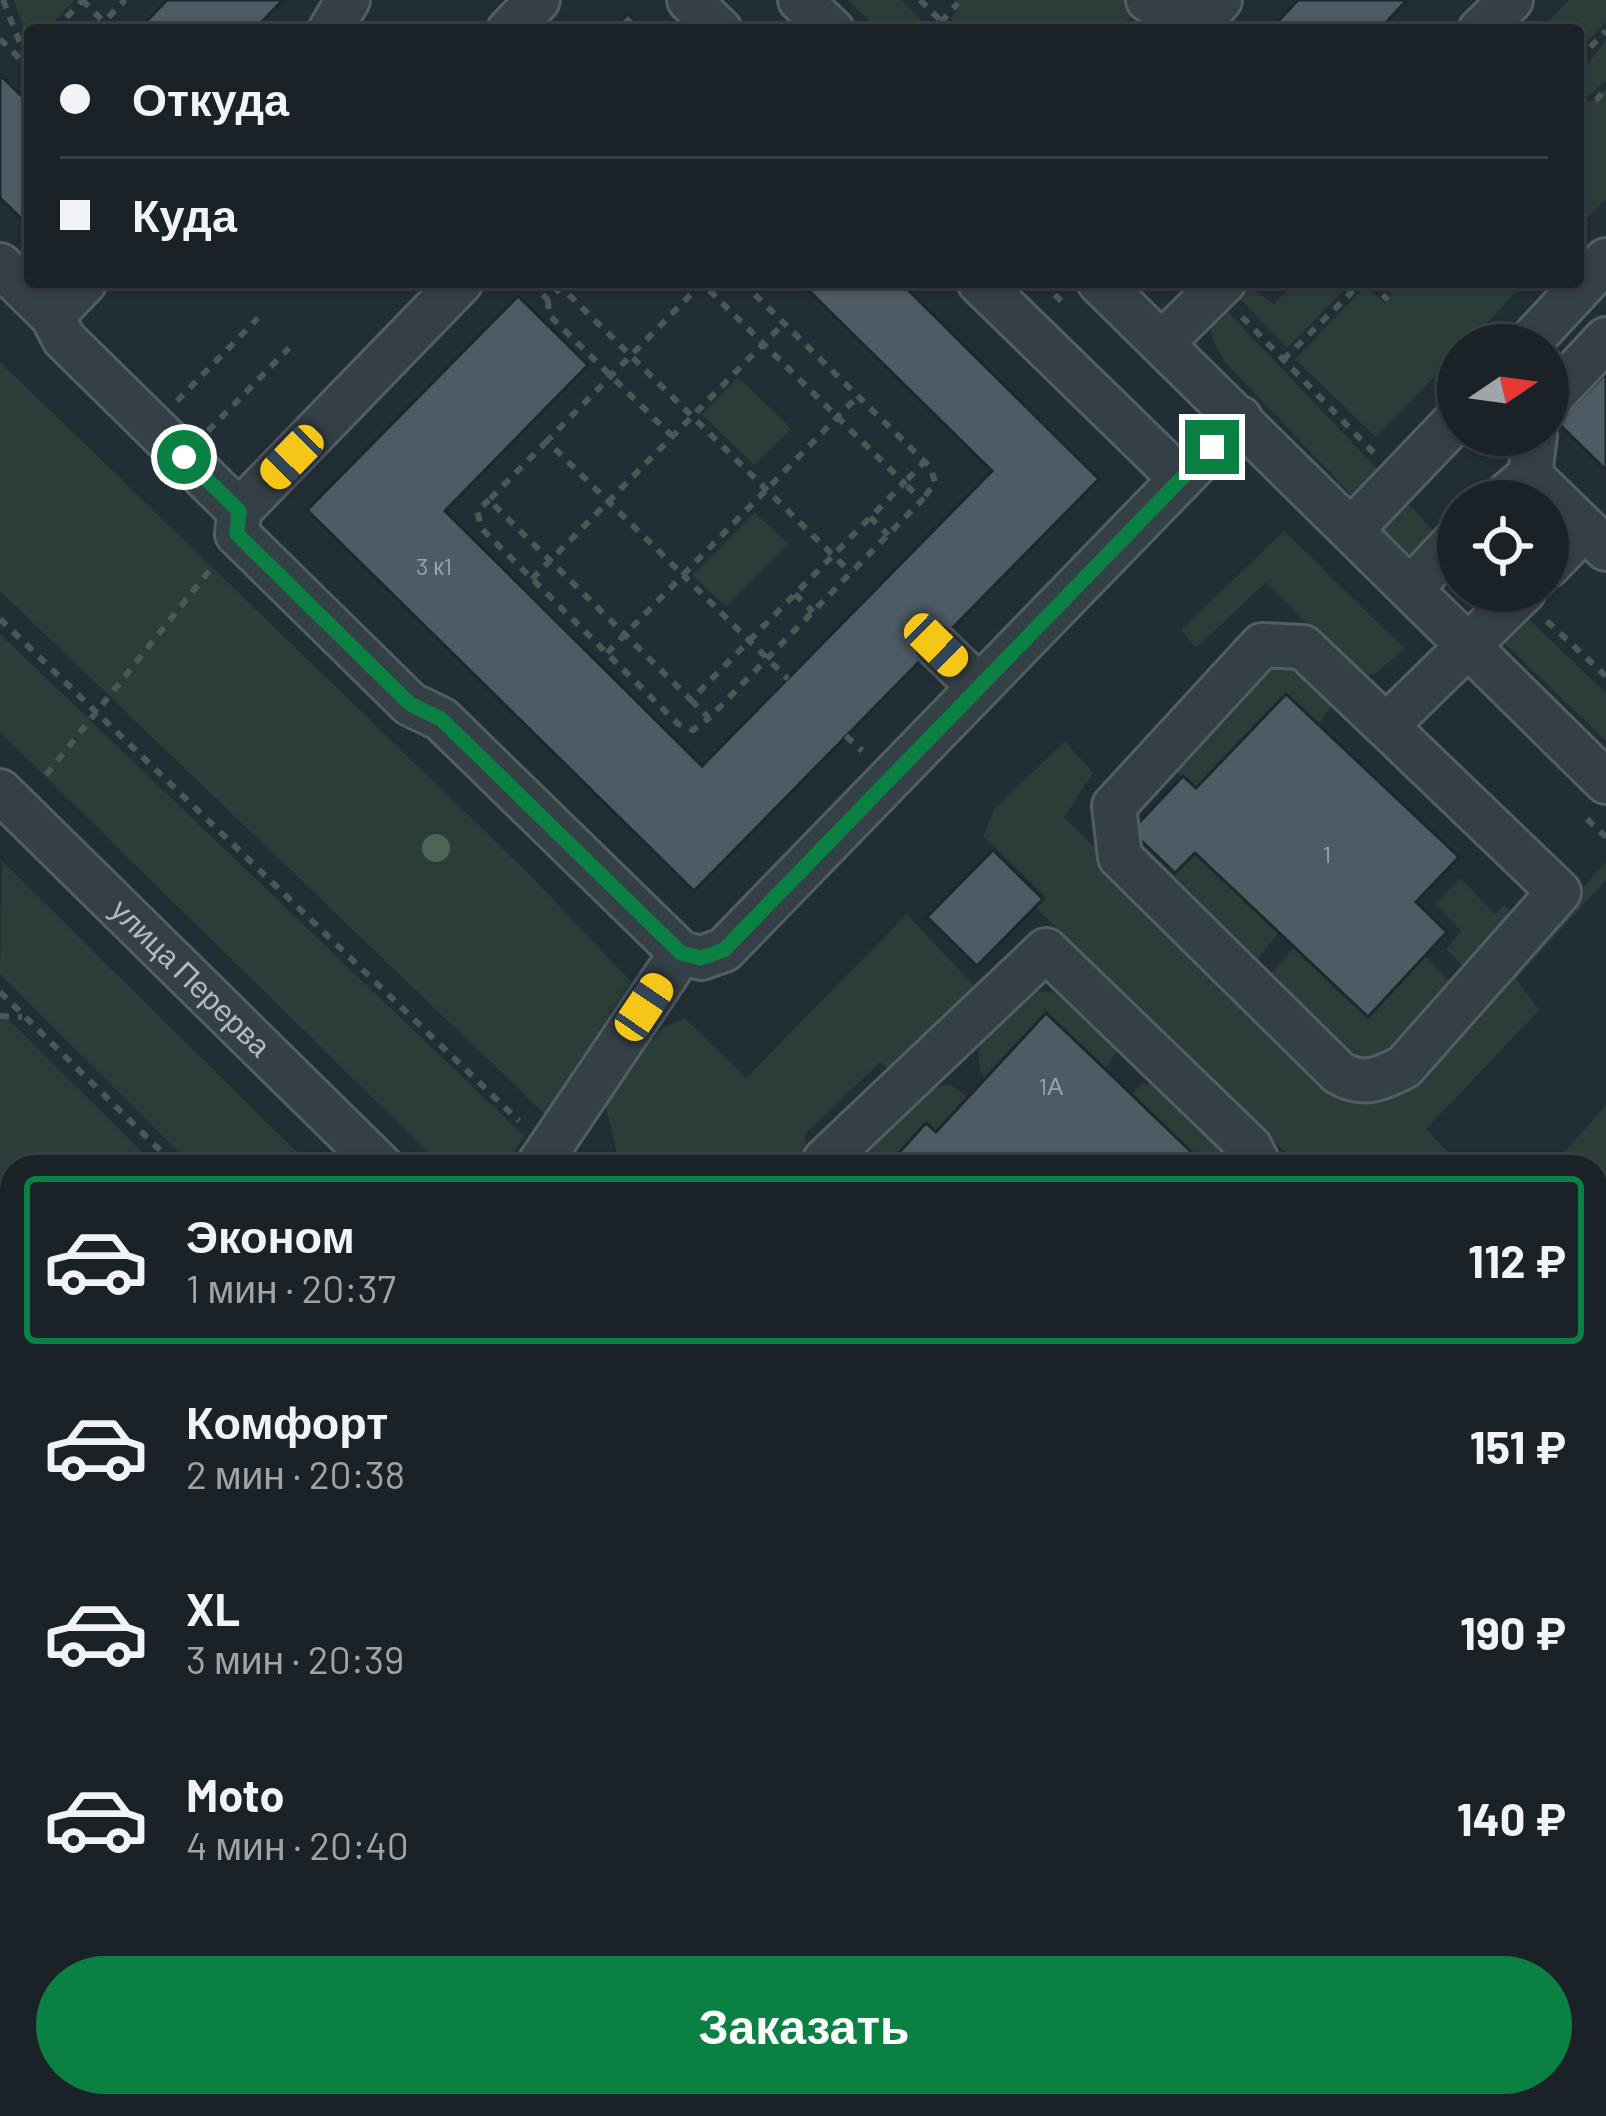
<!DOCTYPE html>
<html lang="ru">
<meta charset="utf-8">
<style>
:root{--surface:#1a2228;--page:#232a30;--text:#f1f3f6;--muted:#9fa4a8;--line:#383f45;--accent:#0b8043}
body{margin:0;font-family:Barlow,sans-serif;background:var(--page);color:var(--text);height:100vh;display:flex;flex-direction:column;font-size:45px;white-space:nowrap}
*{box-sizing:border-box;margin:0}
p{font-size:39px;color:var(--muted)}
.icon{flex:none;width:66px;height:66px;fill:none;stroke:currentColor;stroke-width:2;stroke-linecap:round;stroke-linejoin:round}
.map{position:relative;flex:1;overflow:hidden}
.details{position:absolute;left:0px;top:1155px;width:1608px;height:963px;display:flex;flex-direction:column;background:var(--surface);border-radius:36px 36px 0 0;box-shadow:0 3px 9px #0004,0 0 0 3px var(--line)}
.details>*{flex:none}
.banner{position:absolute;left:24px;top:24px;width:1560px;height:264px;border-radius:12px;box-shadow:0 3px 9px #0004,0 0 0 3px var(--line);display:grid;align-content:center;height:264px;padding:0 36px;background:var(--surface)}
.needle{width:78px;rotate:77deg}
.fabs{position:absolute;left:1437px;top:324px;display:grid;gap:24px}
.fabs a{display:grid;place-items:center;width:132px;height:132px;border-radius:50%;background:var(--surface);box-shadow:0 3px 9px #0004,0 0 0 3px var(--line);font-size:60px}
.end{position:absolute;width:54px;height:54px;margin:-27px;border:15px solid #0b8043;background:#fff;box-shadow:0 0 0 6px #fff}
.from{border-radius:50%}
.car{position:absolute;width:36px;height:72px;margin:-36px -18px;border-radius:15px;box-shadow:0 0 9px 3px #0007;background:linear-gradient(#f5c518 24%,#345 0 40%,#f5c518 0 76%,#345 0 86%,#f5c518 0)}
.banner b{display:flex;align-items:center;gap:42px;height:114px;font-size:45px}
.banner b+b{border-top:3px solid var(--line)}
.banner i{width:30px;height:30px;background:var(--text)}
ul{padding:21px 0 0;list-style:none}
li{display:flex;align-items:center;gap:36px;height:168px;margin:0 24px 18px;padding:0 12px;border:6px solid transparent;border-radius:12px}
li div{flex:1}
li b{display:block;font-size:45px}
li em{font-style:normal;font-weight:700}
li.selected{border-color:var(--accent)}
li>.icon{width:108px;height:108px;stroke-width:1.5}
.cta{display:flex;gap:24px;margin-top:auto;padding:24px 36px}
.cta a{flex:1;height:138px;border-radius:72px;background:var(--accent);color:#fff;font-size:48px;font-weight:700;line-height:138px;text-align:center}
.map>svg:first-child{display:block}
</style>
<div class="map">
<svg width="1606" height="2116" viewBox="0 0 1606 2116">
<rect width="100%" height="100%" fill="#222e35"/>
<!-- green -->
<path fill="#2a3d38" d="M14,0H73L74,1L46,30H30V47Z
M848,0H901L931,30H879Z
M955,0H1129L1130,17L1119,30H963L951,18L960,6Z
M1569,0H1606V22L1578,51V30H1540Z
M1606,40V81L1590,95L1578,97V76Z
M1606,89V199L1578,228V102L1595,100Z
M1244,282L1274,304L1295,282H1352L1287,348L1235,293Z
M1378,282H1526L1465,345H1458V352L1376,437L1295,359L1366,286L1385,304L1392,295Z
M1221,305L1387,479L1359,503L1227,364C1212,340 1203,329 1221,305Z
M0,362L529,874L639,990L549,1118L0,591Z
M738,377L791,429L754,465L702,414Z
M1402,497L1442,540L1414,565L1377,524Z
M755,512L788,544L726,607L693,575Z
M1284,531L1405,649L1373,675L1356,674L1266,582L1196,648L1181,630Z
M1458,554V591H1503L1486,621L1437,576Z
M1518,609L1606,693V741L1501,640Z
M0,634L524,1136L505,1166L444,1167L438,1162L0,732Z
M1289,665L1336,700L1318,725L1196,788L1177,772L1179,756L1269,669Z
M1065,741L1093,773L1064,817L1353,1099L1469,1012L1606,862V880L1516,979L1539,1010L1426,1129L1462,1167H1300L1035,907L1045,896L983,836L995,808Z
M1131,831L1195,853L1278,933L1249,970L1136,855Z
M2,861L312,1167H194L0,974Z
M1460,878L1495,914L1504,905L1519,921L1470,973L1446,949L1461,931L1436,904Z
M907,914L978,990L896,1077L880,1062L805,1134L807,1167H620L604,1098L662,1028L685,1018L746,1078Z
M1294,948L1368,1017L1425,956L1456,988L1407,1042L1358,1070L1263,982Z
M1030,991L1074,994L1121,1045L1105,1069L1046,1014L985,1079C963,1039 1002,1017 1030,991Z
M0,1011L157,1167H12V1316L0,1330Z
M1143,1083L1168,1088L1244,1167H1207L1132,1095Z
M949,1084L968,1097L936,1132L925,1123L886,1167H855L927,1090Z
M1606,1105V1411L1596,1421V1167H1551Z
M1596,1617L1606,1627V1681L1596,1692Z
M12,1715V1773L0,1786V1727Z
M12,2070V2106H49L43,2116H9L0,2107V2083Z
M139,2106H286L283,2116H135Z
M761,2106H879L869,2116H772Z
M1060,2106H1159L1168,2116H1050Z"/>
<!-- building -->
<path fill="#4e5b64" stroke="#1d272c" stroke-width="3" d="M167,0H283L254,30H138Z
M1298,0H1407L1379,30H1270Z
M628,14L644,30H612Z
M0,75L30,104V227L0,198Z
M800,282H900L1099,479L694,891L307,510L518,296L588,365L445,511L702,766L992,471Z
M1606,373V470L1558,423Z
M1286,694L1459,857L1416,902L1447,932L1368,1017L1195,853L1175,873L1131,831L1183,776L1196,788Z
M993,850L1043,899L977,966L927,917Z
M1046,1013L1105,1069L1207,1167H886L926,1123L936,1132Z
M0,1433L12,1445V1554L0,1543Z
M12,1775V1894L3,1903L0,1788Z
M0,1986L12,1998V2070L0,2083Z
M352,2106H539L549,2116H363Z
M566,2106H591L602,2116H557Z"/>
<g fill="none" stroke-linecap="round" stroke-linejoin="round">
<defs>
<g id="minor">
<path d="M689,0L720,30"/>
<path d="M800,0L832,30"/>
<path d="M1148,0L1180,20L1202,19L1220,0"/>
<path d="M330,30L348,0"/>
<path d="M509,30L538,0"/>
<path d="M1480,30L1511,0"/>
<path d="M0,265L52,316L85,282"/>
<path d="M461,282L239,511L237,534L410,704L441,719L681,953L701,958L724,950L1181,479L979,282"/>
<path d="M1099,282L1606,782"/>
<path d="M52,316L64,339L239,511"/>
<path d="M1163,342L1224,282"/>
<path d="M1527,345L1606,260"/>
<path d="M1548,401L1606,339"/>
<path d="M1530,475L1606,549"/>
<path d="M1181,479L1240,418"/>
<path d="M1500,501L1530,475L1535,435"/>
<path d="M1351,530L1458,418"/>
<path d="M1548,566L1583,530"/>
<path d="M1411,588L1458,538"/>
<path d="M936,645L979,687"/>
<path d="M1386,726L1559,892L1404,1067C1380,1079 1364,1087 1339,1073L1120,857L1114,806L1262,645L1303,647L1386,726L1524,591"/>
<path id="s1" d="M0,791L382,1167"/>
<path d="M537,1167L681,953"/>
<path d="M825,1167V1160L1046,950L1250,1147L1260,1167"/>
<path d="M0,1361L12,1371"/>
<path d="M1596,1512L1606,1501"/>
<path d="M1596,1987L1606,1977"/>
<path d="M1596,2095L1606,2104"/>
<path d="M729,2106L741,2116"/>
<path d="M1331,2106L1342,2116"/>
<path d="M74,2116L80,2106"/>
<path d="M300,2116L303,2106"/>
<path d="M990,2116L1000,2106"/>
<path d="M1489,2116L1499,2106"/>
</g>
</defs>
<!-- minor casing -->
<use href="#minor" stroke="#535e64" stroke-width="48"/>
<!-- path -->
<path stroke="#485a58" stroke-width="6" stroke-dasharray="9 9" stroke-linecap="butt" d="M3,0L26,58
M82,0L104,22
M920,0L950,30
M941,22L958,3
M54,30L83,0
M96,30L125,0
M1433,30L1443,19
M0,39L23,62L30,54
M1578,60L1606,31
M1578,102L1596,100L1606,89
M530,282L548,300L566,282
M556,282L851,573
M703,282L547,441L683,575L858,396
M742,282L931,468L935,483L922,500
M1042,282L1065,305
M1370,282L1388,300
M548,300L549,315L672,436
M1242,317L1375,454
M1283,360L1362,282
M177,401L258,318
M208,431L289,348
M547,441L489,500L691,700L904,483L701,282
M489,500L477,511L482,529L678,724L693,730L709,718
M870,517L888,535
M532,579L784,323
M795,594L813,612
M0,619L519,1121
M1547,621L1606,676
M607,653L683,575L788,679
M691,700L709,718L922,500L904,483L924,462
M846,736L862,751
M46,775L213,566
M1587,819L1606,837
M0,992L177,1167
M0,1016L22,1017
M0,1254L12,1260
M0,1310L12,1298
M1596,1431L1606,1421
M0,1596L12,1608
M1596,1597L1606,1607
M1596,1709L1606,1698
M0,1714L12,1702
M0,1913L12,1912
M0,1947L12,1957
M889,2116L899,2106
M1190,2116L1200,2106"/>
<!-- minor -->
<use href="#minor" stroke="#354046" stroke-width="42"/>
</g>
<!-- trees -->
<circle fill="#4d6756" cx="436" cy="848" r="14"/>
<g fill="none" stroke-linecap="round" stroke-linejoin="round">
<!-- route -->
<path stroke="#0b8043" stroke-width="15" d="M184,457L239,511L237,534L410,704L441,719L681,953L701,958L724,950L1212,447"/>
</g>
<g text-anchor="middle" stroke-width="12" stroke-linejoin="round" paint-order="stroke">
<!-- number labels -->
<g font-size="24" fill="#98a3aa">
<text x="434" y="575">3 к1</text>
<text x="1327" y="863">1</text>
<text x="1051" y="1095">1А</text>
</g>
<!-- street labels -->
<g font-size="30" fill="#b0bbc2" stroke="#1b252a">
<text dy="10" stroke="none"><textPath href="#s1" startOffset="267">улица Перерва</textPath></text>
</g>
</g>
</svg>
<div class="fabs">
<a><svg class="needle" viewBox="-14 -14 28 28"><path d="M0-13l5 13h-10z" fill="#e53935"/><path d="M0 13l5-13h-10z" fill="#9fa4a8"/></svg></a>
<a><svg class="icon" aria-label="locate" viewBox="0 0 24 24"><circle cx="12" cy="12" r="6"/><path d="M12 2v4M12 18v4M2 12h4M18 12h4"/></svg></a>
</div>
<i class="end from" style="left:184px;top:457px"></i>
<i class="end" style="left:1212px;top:447px"></i>
<i class="car" style="left:292px;top:457px;rotate:224deg"></i>
<i class="car" style="left:936px;top:645px;rotate:134deg"></i>
<i class="car" style="left:644px;top:1007px;rotate:34deg"></i>
<div class="banner">
<b><i class="from"></i>Откуда</b>
<b><i></i>Куда</b>
</div>
<section class="details">
<ul>
<li class="selected"><svg class="icon" aria-label="car" viewBox="0 0 24 24"><path d="M5 17H2v-5l4-1 3-4h7l3 4 3 1v5h-3M9 17h6M6 11h13"/><circle cx="7" cy="17" r="2"/><circle cx="17" cy="17" r="2"/></svg><div><b>Эконом</b><p>1 мин · 20:37</p></div><em>112 ₽</em></li>
<li><svg class="icon" aria-label="car" viewBox="0 0 24 24"><path d="M5 17H2v-5l4-1 3-4h7l3 4 3 1v5h-3M9 17h6M6 11h13"/><circle cx="7" cy="17" r="2"/><circle cx="17" cy="17" r="2"/></svg><div><b>Комфорт</b><p>2 мин · 20:38</p></div><em>151 ₽</em></li>
<li><svg class="icon" aria-label="car" viewBox="0 0 24 24"><path d="M5 17H2v-5l4-1 3-4h7l3 4 3 1v5h-3M9 17h6M6 11h13"/><circle cx="7" cy="17" r="2"/><circle cx="17" cy="17" r="2"/></svg><div><b>XL</b><p>3 мин · 20:39</p></div><em>190 ₽</em></li>
<li><svg class="icon" aria-label="car" viewBox="0 0 24 24"><path d="M5 17H2v-5l4-1 3-4h7l3 4 3 1v5h-3M9 17h6M6 11h13"/><circle cx="7" cy="17" r="2"/><circle cx="17" cy="17" r="2"/></svg><div><b>Moto</b><p>4 мин · 20:40</p></div><em>140 ₽</em></li>
</ul>
<div class="cta"><a>Заказать</a></div>
</section>
</div>
